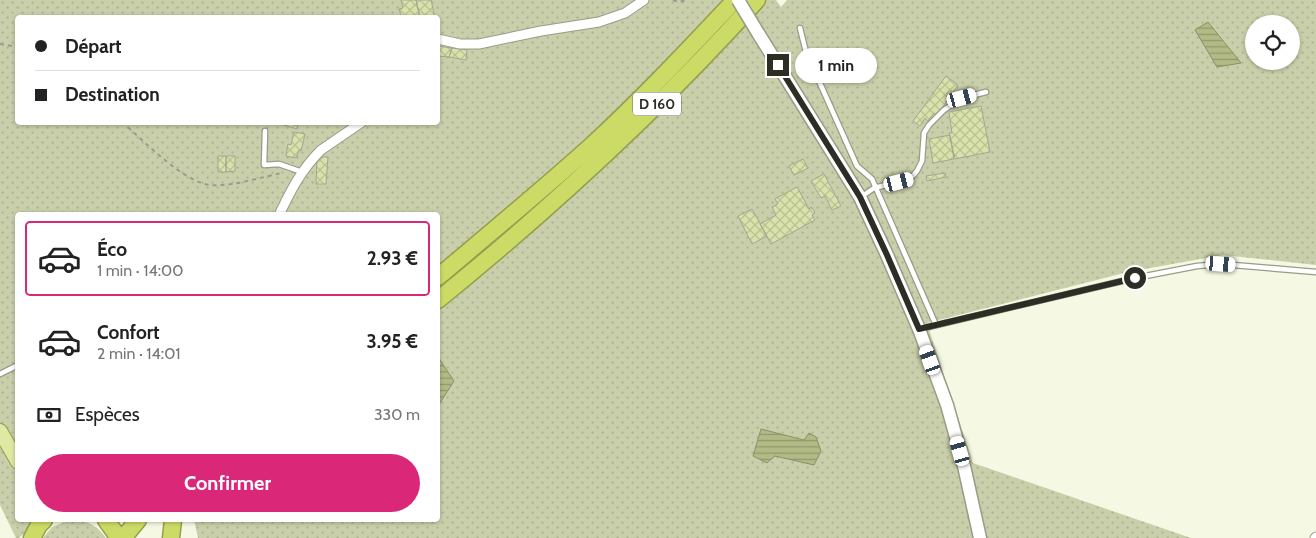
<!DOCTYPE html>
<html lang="fr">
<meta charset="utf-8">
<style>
:root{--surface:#fff;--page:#f6f6f6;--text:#222;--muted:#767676;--line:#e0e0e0;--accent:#db2777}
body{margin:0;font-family:Cabin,sans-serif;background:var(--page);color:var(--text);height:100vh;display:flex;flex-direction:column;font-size:19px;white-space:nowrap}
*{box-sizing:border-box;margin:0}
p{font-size:16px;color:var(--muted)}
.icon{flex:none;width:28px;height:28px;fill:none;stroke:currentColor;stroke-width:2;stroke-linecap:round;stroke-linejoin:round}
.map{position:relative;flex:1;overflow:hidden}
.details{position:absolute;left:15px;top:212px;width:425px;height:310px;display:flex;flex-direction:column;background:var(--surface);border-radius:5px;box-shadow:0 1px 4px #0004}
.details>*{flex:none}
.hud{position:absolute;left:15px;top:15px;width:425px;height:110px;border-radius:5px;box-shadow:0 1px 4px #0004;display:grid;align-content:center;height:110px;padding:0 20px;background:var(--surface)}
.controls{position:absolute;left:1245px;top:15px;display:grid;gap:10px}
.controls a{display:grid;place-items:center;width:55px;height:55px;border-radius:50%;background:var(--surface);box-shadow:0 1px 4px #0004;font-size:25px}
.end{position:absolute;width:22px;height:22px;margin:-11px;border:6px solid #2c2e25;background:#fff;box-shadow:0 0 0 2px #fff}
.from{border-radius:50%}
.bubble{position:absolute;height:35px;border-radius:18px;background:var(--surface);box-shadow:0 1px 4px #0004;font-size:16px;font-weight:700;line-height:35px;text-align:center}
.car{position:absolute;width:15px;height:30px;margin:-15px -8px;border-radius:6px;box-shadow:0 0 4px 1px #0007;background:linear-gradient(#fff 24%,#345 0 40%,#fff 0 76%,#345 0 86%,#fff 0)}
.hud b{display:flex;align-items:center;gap:18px;height:48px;font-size:19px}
.hud b+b{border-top:1px solid var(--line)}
.hud i{width:12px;height:12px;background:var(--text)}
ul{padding:9px 0 0;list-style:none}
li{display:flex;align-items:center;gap:15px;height:75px;margin:0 10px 8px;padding:0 10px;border:2px solid transparent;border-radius:5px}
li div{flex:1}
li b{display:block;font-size:19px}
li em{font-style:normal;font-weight:700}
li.on{border-color:var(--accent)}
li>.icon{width:45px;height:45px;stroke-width:1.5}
.pay{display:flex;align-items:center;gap:12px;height:55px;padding:0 20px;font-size:19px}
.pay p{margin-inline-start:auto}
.button{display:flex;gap:10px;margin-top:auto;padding:10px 20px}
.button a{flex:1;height:58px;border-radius:30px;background:var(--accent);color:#fff;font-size:20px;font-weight:700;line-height:58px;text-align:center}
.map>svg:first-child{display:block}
</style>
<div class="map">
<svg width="1316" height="538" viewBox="0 0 1316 538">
<defs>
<pattern id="grass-dots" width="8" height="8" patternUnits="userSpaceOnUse" patternTransform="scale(1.25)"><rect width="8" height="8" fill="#c9cfaa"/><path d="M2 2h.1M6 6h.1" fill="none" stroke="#adb292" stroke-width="1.8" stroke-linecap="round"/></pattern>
<pattern id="water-rules" width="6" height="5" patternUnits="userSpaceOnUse" patternTransform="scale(1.25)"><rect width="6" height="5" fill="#b2bb85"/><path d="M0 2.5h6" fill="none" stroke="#91986d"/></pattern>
<pattern id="building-cross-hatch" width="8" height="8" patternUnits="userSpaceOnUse" patternTransform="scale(1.25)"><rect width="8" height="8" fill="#d8e2aa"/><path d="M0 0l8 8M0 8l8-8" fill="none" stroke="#bac292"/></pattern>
</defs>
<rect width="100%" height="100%" fill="#f5f9e3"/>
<!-- grass -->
<path fill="url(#grass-dots)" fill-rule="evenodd" d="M0,0H776L781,7L787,0H1316V265L1223,255L1128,272L927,323L973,463L1191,538H198L194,520H438V215H18V520H38L19,538H16L0,505ZM18,18H438V122H18ZM1254,24H1291V61H1254Z
M69,520C86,520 96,524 106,538H43L52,527Z"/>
<!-- water -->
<path fill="url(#water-rules)" stroke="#8a9168" d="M1208,22L1241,63L1217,67L1195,30Z
M438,357L454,381L438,406Z
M761,429L804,440L809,433L816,437L821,451L814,465L775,456L767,463L753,456Z"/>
<!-- building -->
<path fill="url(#building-cross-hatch)" stroke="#a3a792" d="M401,0H416L420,18H402L399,9L403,8Z
M416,0H431L435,18H420Z
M438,46L452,48L449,57L438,56Z
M452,48L467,50L466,60L449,57Z
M946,76L958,85L937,115L934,113L928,121L925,118L920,126L913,121Z
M981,106L990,152L955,159L949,133H952L949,112Z
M274,122H298L297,129Z
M294,132L305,134L301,151L299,150L296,158L286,156L288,144L291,145Z
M950,135L954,159L933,163L929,139Z
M218,156H226V172H218Z
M226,156H235V171L226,172Z
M317,157H328L326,184H316Z
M803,159L808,168L794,175L789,166Z
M945,173L946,177L927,181L926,176Z
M824,174L841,206L832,210L825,196L821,198L811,181Z
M797,187L809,209L811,207L813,209L815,213L812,215L815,220L771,244L760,224L776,215L772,207L778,204L775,199Z
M752,209L767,236L752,244L738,216Z"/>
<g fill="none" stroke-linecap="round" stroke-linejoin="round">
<defs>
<path id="lane" d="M800,28L806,52L857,166L872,179L936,325
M265,131L264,165L279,164L302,172
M861,197L874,188L910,179L917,171L922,161L924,133L929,125L944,110L962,98L986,92
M920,329L1135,278L1197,266L1221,264L1316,272
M0,374L18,365"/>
<path id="street" d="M438,39L460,44H479L541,31L599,22L625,13L644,0
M279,215C291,190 301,170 321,150L362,122
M1315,538L1316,537"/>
<path id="secondary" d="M758,33L860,197L887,255L919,329L947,405L964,466L980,538"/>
<path id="primary" d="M0,431L18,462"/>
<path id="highway" d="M438,277C489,234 541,191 591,146C641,100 688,50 735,0
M438,300C551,208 659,109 757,0
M106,520L119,538
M32,538L39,525L44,520
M123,538L138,520
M171,538L173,520"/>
</defs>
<!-- lane casing -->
<use href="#lane" stroke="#989c88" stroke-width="7"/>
<!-- street casing -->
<use href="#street" stroke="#989c88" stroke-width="11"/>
<!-- secondary casing -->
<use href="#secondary" stroke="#989c88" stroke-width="15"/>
<!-- primary casing -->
<use href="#primary" stroke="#949e4f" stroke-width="16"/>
<!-- highway casing -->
<use href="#highway" stroke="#949e4f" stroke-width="19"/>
<!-- path -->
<path stroke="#999c8c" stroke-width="2" stroke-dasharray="4 4" stroke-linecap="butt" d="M673,0L678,2L688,0
M0,44L18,47
M122,122C143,140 183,182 210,185C232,187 261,177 282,173"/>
<!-- lane -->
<use href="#lane" stroke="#fff" stroke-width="4.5"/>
<!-- street -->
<use href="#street" stroke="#fff" stroke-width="9"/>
<!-- secondary -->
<use href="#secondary" stroke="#fff" stroke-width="12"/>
<!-- primary -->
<use href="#primary" stroke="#e0e9a3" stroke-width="14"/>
<!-- highway -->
<use href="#highway" stroke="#ccdb66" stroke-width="16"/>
<defs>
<path id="secondary-bridge" d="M738,0L758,33"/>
</defs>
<!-- secondary-bridge casing -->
<use href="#secondary-bridge" stroke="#989c88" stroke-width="15" stroke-linecap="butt"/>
<!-- secondary-bridge -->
<use href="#secondary-bridge" stroke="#fff" stroke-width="12"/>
</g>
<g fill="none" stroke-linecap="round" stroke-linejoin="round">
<!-- route -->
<path stroke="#2c2e25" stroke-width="6" d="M778,65L860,197L887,255L919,329L1135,278"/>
</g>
<g text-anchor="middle" stroke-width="4" stroke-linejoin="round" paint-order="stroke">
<!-- shield labels -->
<rect fill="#fff" stroke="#6b6d66" stroke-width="1" x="633" y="92.5" width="48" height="23" rx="4"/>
<g font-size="14" font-weight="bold" fill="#2c2e25">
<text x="657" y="109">D 160</text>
</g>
</g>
</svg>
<div class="controls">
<a><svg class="icon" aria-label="locate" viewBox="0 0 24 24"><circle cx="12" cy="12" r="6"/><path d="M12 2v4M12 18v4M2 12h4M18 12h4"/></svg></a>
</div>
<i class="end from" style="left:1135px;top:278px"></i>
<i class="end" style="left:778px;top:65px"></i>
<div class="bubble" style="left:795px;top:48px;width:82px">1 min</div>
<i class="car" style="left:962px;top:98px;rotate:75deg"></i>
<i class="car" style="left:899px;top:182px;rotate:76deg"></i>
<i class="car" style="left:1221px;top:264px;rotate:94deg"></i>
<i class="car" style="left:930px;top:360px;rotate:340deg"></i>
<i class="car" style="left:960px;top:451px;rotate:344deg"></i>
<div class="hud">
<b><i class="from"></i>Départ</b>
<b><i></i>Destination</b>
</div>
<section class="details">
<ul>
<li class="on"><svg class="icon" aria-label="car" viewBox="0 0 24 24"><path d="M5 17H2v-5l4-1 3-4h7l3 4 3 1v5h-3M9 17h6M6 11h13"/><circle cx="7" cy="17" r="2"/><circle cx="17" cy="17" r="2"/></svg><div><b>Éco</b><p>1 min · 14:00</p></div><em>2.93 €</em></li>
<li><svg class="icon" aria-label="car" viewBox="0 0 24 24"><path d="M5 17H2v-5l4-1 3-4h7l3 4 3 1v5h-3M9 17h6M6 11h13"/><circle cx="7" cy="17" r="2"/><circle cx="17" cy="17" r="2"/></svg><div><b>Confort</b><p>2 min · 14:01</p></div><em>3.95 €</em></li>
</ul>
<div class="pay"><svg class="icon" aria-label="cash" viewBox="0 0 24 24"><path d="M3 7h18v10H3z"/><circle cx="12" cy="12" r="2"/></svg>Espèces<p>330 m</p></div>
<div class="button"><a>Confirmer</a></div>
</section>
</div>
